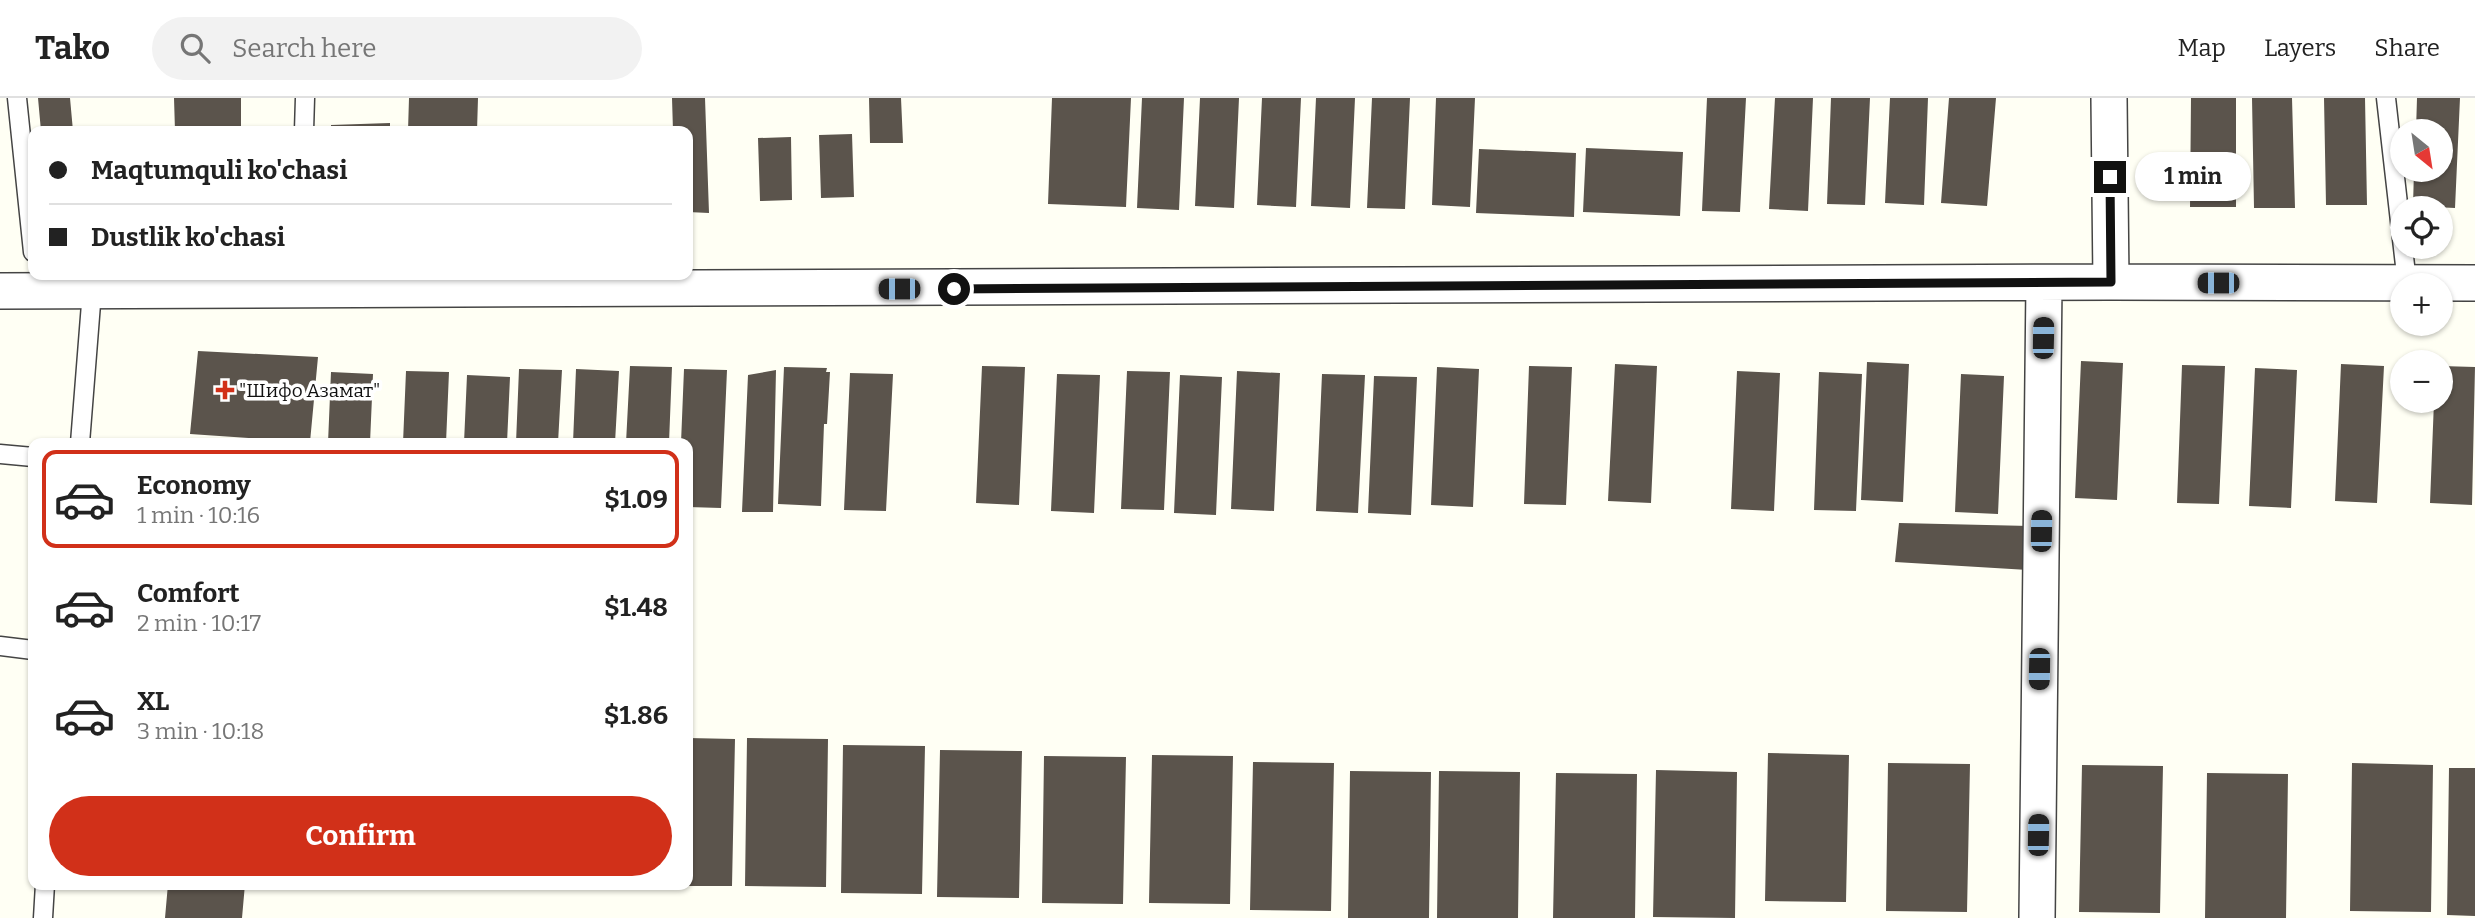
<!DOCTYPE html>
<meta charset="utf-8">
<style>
:root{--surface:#fff;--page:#f2f2f2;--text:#222;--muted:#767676;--line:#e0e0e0;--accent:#d13019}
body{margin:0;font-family:Bitter,serif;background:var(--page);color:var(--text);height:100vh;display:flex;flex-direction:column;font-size:26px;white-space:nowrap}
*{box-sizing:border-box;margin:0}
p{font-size:23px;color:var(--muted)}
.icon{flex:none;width:38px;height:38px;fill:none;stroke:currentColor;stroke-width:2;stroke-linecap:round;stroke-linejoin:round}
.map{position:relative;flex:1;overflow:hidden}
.drawer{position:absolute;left:28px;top:340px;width:665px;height:452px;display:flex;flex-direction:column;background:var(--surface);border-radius:14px;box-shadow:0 2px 5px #0004}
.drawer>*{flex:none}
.banner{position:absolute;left:28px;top:28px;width:665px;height:154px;border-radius:14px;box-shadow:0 2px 5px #0004;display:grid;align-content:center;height:154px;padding:0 21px;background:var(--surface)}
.needle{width:46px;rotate:150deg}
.controls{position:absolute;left:2390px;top:21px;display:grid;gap:14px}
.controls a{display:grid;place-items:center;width:63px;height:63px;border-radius:50%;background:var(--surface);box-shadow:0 2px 5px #0004;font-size:35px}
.end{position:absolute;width:32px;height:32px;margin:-16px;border:9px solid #111;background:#fff;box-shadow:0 0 0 4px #fff}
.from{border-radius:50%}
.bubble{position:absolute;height:49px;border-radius:24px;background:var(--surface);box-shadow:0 2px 5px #0004;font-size:23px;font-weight:700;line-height:49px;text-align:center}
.car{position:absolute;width:21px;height:42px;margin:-21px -10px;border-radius:9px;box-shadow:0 0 5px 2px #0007;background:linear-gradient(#222 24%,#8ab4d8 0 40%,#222 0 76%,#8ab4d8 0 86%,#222 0)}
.banner b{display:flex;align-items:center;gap:24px;height:66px;font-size:26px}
.banner b+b{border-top:2px solid var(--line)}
.banner i{width:18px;height:18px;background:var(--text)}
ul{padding:12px 0 0;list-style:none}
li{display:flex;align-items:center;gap:21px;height:98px;margin:0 14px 10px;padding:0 7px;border:4px solid transparent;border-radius:14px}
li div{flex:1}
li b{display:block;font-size:26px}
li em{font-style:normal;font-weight:700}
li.selected{border-color:var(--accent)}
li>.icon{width:63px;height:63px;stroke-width:1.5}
.primary-button{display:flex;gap:14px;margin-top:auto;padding:14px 21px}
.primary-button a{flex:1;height:80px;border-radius:42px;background:var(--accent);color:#fff;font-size:28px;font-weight:700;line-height:80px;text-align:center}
header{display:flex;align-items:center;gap:42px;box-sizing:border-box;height:98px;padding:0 35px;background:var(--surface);border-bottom:2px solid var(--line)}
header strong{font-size:33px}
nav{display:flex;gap:38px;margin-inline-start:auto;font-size:24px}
.search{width:490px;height:63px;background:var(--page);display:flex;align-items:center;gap:18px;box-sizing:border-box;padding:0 24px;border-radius:38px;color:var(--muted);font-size:26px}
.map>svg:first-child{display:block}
</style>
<header>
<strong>Tako</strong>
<div class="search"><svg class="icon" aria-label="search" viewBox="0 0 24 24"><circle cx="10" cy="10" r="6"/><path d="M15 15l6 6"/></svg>Search here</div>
<nav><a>Map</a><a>Layers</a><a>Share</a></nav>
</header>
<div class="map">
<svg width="2475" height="820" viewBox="0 0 2475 820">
<rect width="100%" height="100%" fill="#fffff4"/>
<!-- building -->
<path fill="#5b544c" d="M38,0H70L73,33H41Z
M174,0H241V33H175Z
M409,0H478L477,33H408Z
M672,0H705L709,115L688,114V33H673Z
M869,0H901L903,45H870Z
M1052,0H1131L1126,109L1048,106Z
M1142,0H1184L1179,112L1137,110Z
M1200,0H1239L1234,110L1195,108Z
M1262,0H1301L1296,109L1257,107Z
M1316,0H1355L1350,110L1311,108Z
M1372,0H1410L1405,111L1367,110Z
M1436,0H1475L1470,109L1432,107Z
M1707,0H1746L1740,114L1702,113Z
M1775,0H1813L1808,113L1769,111Z
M1831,0H1870L1865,107L1827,106Z
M1890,0H1928L1924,107L1885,105Z
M1949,0H1996L1987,108L1941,105Z
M2191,0H2236V109H2190Z
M2252,0H2292L2295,110H2254Z
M2324,0H2365L2367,107H2326Z
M2417,0H2460L2455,110L2413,108L2414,72H2441V33H2416Z
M390,25V33H331V27Z
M852,36L854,99L821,100L819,37Z
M791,39L792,102L760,103L758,40Z
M1586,50L1683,54L1680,118L1583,114Z
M1479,51L1576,55L1574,119L1476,115Z
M198,253L318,259L310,344L190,336Z
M2081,263L2123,265L2117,402L2075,400Z
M1867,264L1909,266L1903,404L1861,402Z
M1615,266L1657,268L1651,405L1608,403Z
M2341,266L2384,268L2377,405L2335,403Z
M2182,267L2225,268L2219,406L2177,405Z
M630,268L672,269L669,345H626Z
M982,268L1025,269L1019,407L976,405Z
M1529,268L1572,269L1566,407L1524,406Z
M2441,268L2475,269L2472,407L2430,405L2434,303H2441Z
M784,269L827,270L826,274H830L827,326H824L821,408L778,406Z
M1437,269L1479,271L1473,409L1431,407Z
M2255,270L2297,272L2291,410L2249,408Z
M519,271L562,272L558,345H516Z
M576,271L619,273L615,345H573Z
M684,271L727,272L721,410L688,409V345H681Z
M776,272L773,414H742L748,277Z
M406,273L449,274L446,345H403Z
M1127,273L1170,274L1164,412L1121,411Z
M1237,273L1280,275L1274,413L1231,411Z
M1737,273L1780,275L1774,413L1731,411Z
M331,274L373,276L370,345H328Z
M1819,274L1862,276L1856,413L1814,412Z
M850,275L893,276L886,413L844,412Z
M1057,276L1100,277L1094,415L1051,413Z
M1322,276L1365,277L1358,415L1316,413Z
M1961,276L2004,278L1998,416L1955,414Z
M467,277L510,279L507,345H464Z
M1180,277L1222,279L1216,417L1174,415Z
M1374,278L1417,279L1411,417L1368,415Z
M1899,425L2030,428L2028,472L1895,464Z
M688,640L735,641L732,788H688Z
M747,640L828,641L826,789L745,788Z
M843,647L925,648L922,796L841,795Z
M940,652L1022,653L1019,800L937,799Z
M1768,655L1849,657L1846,804L1765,803Z
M1152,657L1233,658L1230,806L1149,805Z
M1044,658L1126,659L1123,806L1042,805Z
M1253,664L1334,665L1331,813L1250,812Z
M1888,665L1970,666L1967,814L1886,813Z
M2352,665L2433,667L2431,814L2350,813Z
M2082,667L2163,668L2160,815L2079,814Z
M2449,670H2475V818L2447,817Z
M1656,672L1737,674L1735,820L1653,819Z
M1350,673L1431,674L1429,820H1348Z
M1439,673L1520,674L1518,820H1437Z
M1556,675L1637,676L1635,820H1553Z
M2207,675L2288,676L2286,820H2205Z
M168,786H245L242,820H165Z"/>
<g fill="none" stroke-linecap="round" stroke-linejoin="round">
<defs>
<path id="service" d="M17,0L33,154
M2386,0L2407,185
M304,33L305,0
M80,345L92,193
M0,356L33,359
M0,548L33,552
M43,820L45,786"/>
<path id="minor" d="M2109,0L2111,184
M0,193L2111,184L2475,185
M2037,820L2044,185"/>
</defs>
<!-- service casing -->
<use href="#service" stroke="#444" stroke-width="21"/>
<!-- minor casing -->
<use href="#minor" stroke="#444" stroke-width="38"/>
<!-- service -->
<use href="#service" stroke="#fff" stroke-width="18"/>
<!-- minor -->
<use href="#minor" stroke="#fff" stroke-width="35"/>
</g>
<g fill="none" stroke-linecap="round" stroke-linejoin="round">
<!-- route -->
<path stroke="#111" stroke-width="9" d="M954,191L2111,184L2110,79"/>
</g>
<!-- markers -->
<path fill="#d13019" stroke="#fff" stroke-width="2.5" d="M221.5 281.5h7v7h7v7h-7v7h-7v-7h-7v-7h7z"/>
<g text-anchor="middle" stroke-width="7" stroke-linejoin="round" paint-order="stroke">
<!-- poi labels -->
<g font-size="19" fill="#111" stroke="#fff" text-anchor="start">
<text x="239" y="299">"Шифо Азамат"</text>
</g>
</g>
</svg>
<div class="controls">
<a><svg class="needle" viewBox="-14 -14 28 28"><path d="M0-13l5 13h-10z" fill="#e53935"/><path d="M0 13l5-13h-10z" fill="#767676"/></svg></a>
<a><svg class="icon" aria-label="locate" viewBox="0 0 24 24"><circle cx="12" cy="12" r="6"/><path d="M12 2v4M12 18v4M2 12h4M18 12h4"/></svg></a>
<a>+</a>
<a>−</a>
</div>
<i class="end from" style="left:954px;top:191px"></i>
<i class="end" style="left:2110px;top:79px"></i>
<div class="bubble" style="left:2135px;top:54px;width:116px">1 min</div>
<i class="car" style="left:2218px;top:185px;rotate:270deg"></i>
<i class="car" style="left:899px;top:191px;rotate:270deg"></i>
<i class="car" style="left:2043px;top:240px;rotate:1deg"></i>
<i class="car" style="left:2041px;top:433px;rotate:1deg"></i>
<i class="car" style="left:2039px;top:571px;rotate:181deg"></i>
<i class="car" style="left:2038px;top:737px;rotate:1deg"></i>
<div class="banner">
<b><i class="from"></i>Maqtumquli ko'chasi</b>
<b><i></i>Dustlik ko'chasi</b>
</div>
<section class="drawer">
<ul>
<li class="selected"><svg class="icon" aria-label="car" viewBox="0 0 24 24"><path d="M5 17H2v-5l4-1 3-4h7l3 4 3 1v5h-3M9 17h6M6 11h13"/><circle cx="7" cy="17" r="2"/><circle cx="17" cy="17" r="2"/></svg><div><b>Economy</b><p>1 min · 10:16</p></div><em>$1.09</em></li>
<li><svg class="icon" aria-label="car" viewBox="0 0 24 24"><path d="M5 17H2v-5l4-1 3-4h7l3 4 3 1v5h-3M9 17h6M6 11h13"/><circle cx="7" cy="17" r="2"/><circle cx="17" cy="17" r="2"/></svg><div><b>Comfort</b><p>2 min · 10:17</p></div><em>$1.48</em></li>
<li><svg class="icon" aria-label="car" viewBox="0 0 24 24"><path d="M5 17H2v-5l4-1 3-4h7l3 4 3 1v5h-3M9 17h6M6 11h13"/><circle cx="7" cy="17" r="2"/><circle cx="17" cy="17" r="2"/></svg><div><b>XL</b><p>3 min · 10:18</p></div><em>$1.86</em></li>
</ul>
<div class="primary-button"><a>Confirm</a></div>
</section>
</div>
